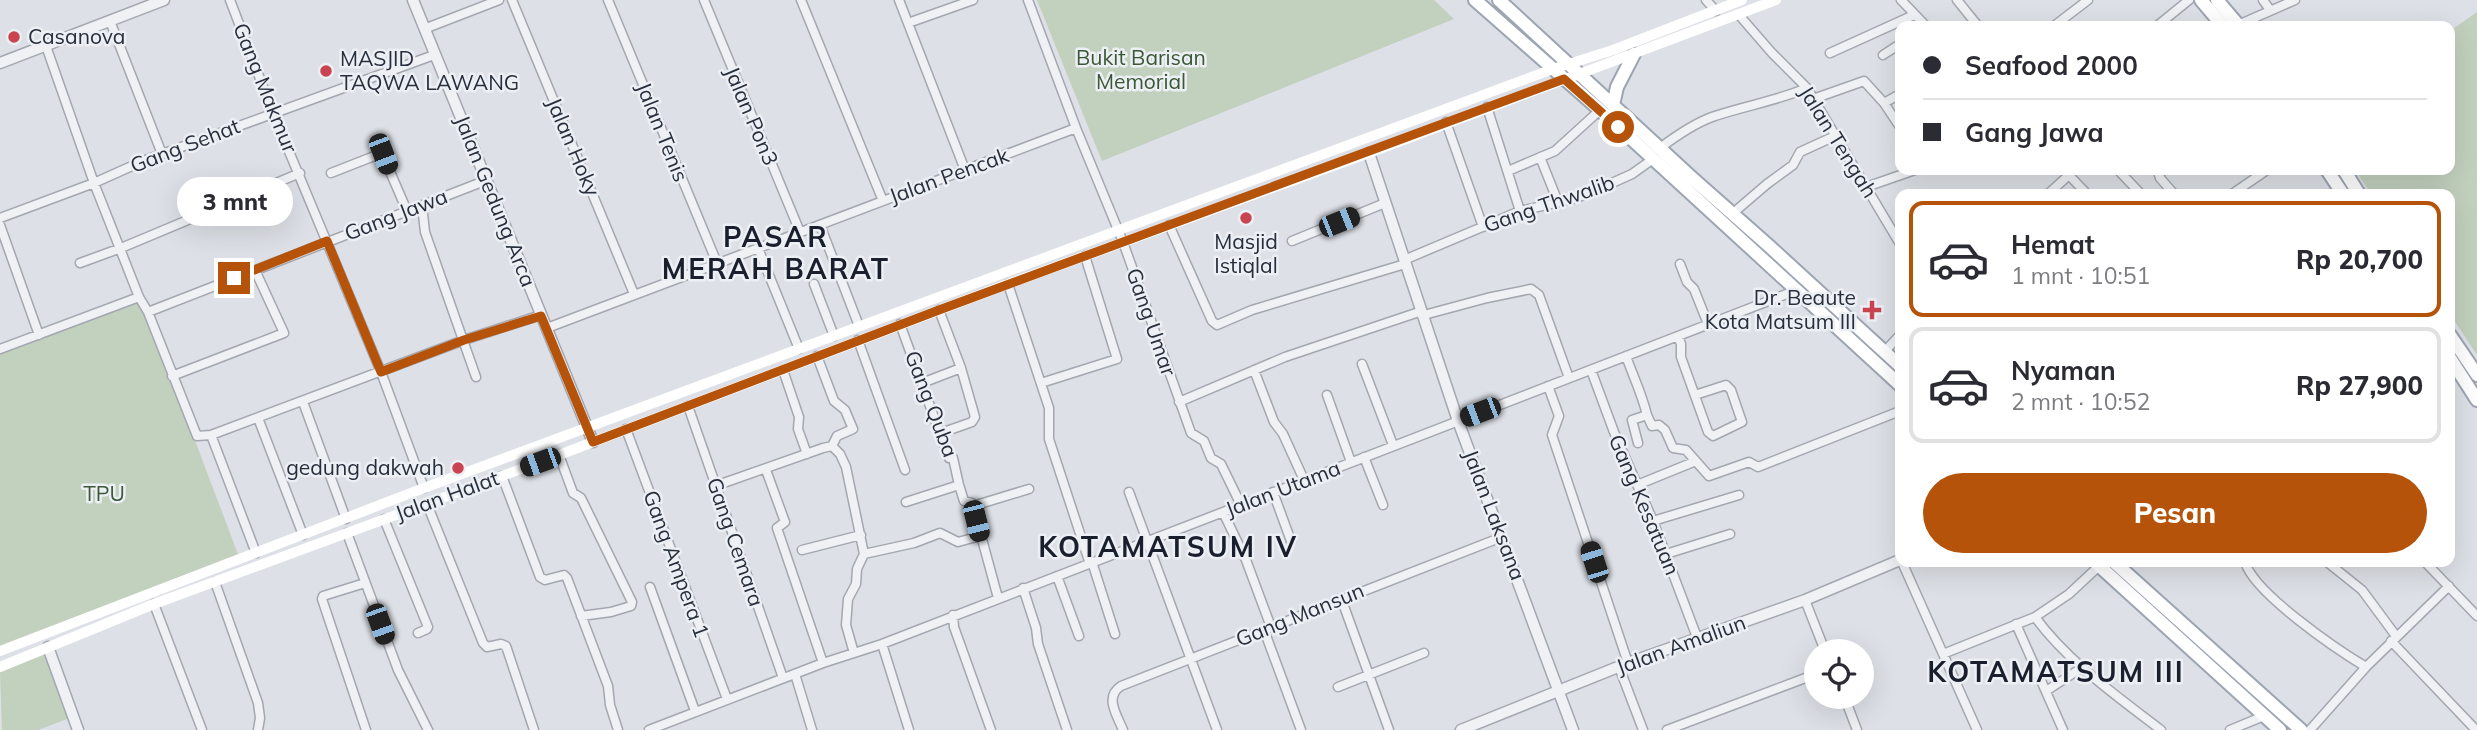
<!DOCTYPE html>
<html lang="id">
<meta charset="utf-8">
<style>
:root{--surface:#fff;--page:#f7f7f7;--text:#2b2b33;--muted:#7c7c81;--line:#e1e1e2;--accent:#b45309}
body{margin:0;font-family:Mulish,sans-serif;background:var(--page);color:var(--text);height:100vh;display:flex;flex-direction:column;font-size:26px;white-space:nowrap}
*{box-sizing:border-box;margin:0}
p{font-size:23px;color:var(--muted)}
.icon{flex:none;width:38px;height:38px;fill:none;stroke:currentColor;stroke-width:2;stroke-linecap:round;stroke-linejoin:round}
.map{position:relative;flex:1;overflow:hidden}
.side{position:absolute;left:1895px;top:189px;width:560px;height:378px;display:flex;flex-direction:column;background:var(--surface);border-radius:14px;box-shadow:0 7px 28px #0002}
.side>*{flex:none}
.hud{position:absolute;left:1895px;top:21px;width:560px;height:154px;border-radius:14px;box-shadow:0 7px 28px #0002;display:grid;align-content:center;height:154px;padding:0 28px;background:var(--surface)}
.controls{position:absolute;left:1804px;top:639px;display:grid;gap:14px}
.controls a{display:grid;place-items:center;width:70px;height:70px;border-radius:50%;background:var(--surface);box-shadow:0 7px 28px #0002;font-size:35px}
.end{position:absolute;width:32px;height:32px;margin:-16px;border:9px solid #b45309;background:#fff;box-shadow:0 0 0 4px #fff}
.from{border-radius:50%}
.bubble{position:absolute;height:49px;border-radius:24px;background:var(--surface);box-shadow:0 7px 28px #0002;font-size:23px;font-weight:800;line-height:49px;text-align:center}
.car{position:absolute;width:21px;height:42px;margin:-21px -10px;border-radius:9px;box-shadow:0 0 5px 2px #0007;background:linear-gradient(#222 24%,#8ab4d8 0 40%,#222 0 76%,#8ab4d8 0 86%,#222 0)}
.hud b{display:flex;align-items:center;gap:24px;height:66px;font-size:26px}
.hud b+b{border-top:2px solid var(--line)}
.hud i{width:18px;height:18px;background:var(--text)}
ul{padding:12px 0 0;list-style:none}
li{display:flex;align-items:center;gap:21px;height:116px;margin:0 14px 10px;padding:0 14px;border:4px solid var(--line);border-radius:14px}
li div{flex:1}
li b{display:block;font-size:26px}
li em{font-style:normal;font-weight:800}
li.selected{border-color:var(--accent)}
li>.icon{width:63px;height:63px;stroke-width:1.5}
.cta{display:flex;gap:14px;margin-top:auto;padding:14px 28px}
.cta a{flex:1;height:80px;border-radius:42px;background:var(--accent);color:#fff;font-size:28px;font-weight:800;line-height:80px;text-align:center}
.map>svg:first-child{display:block}
</style>
<div class="map">
<svg width="2477" height="730" viewBox="0 0 2477 730">
<rect width="100%" height="100%" fill="#dde0e6"/>
<!-- green -->
<path fill="#c2d0be" d="M1037,0H1434L1454,19L1102,161Z
M2477,12V355L2450,314V194H2371L2355,170H2450V31Z
M131,303L141,304L145,308L239,557L0,647V353Z
M47,653L72,717L38,730H2L0,671Z"/>
<g fill="none" stroke-linecap="round" stroke-linejoin="round">
<defs>
<path id="minor" d="M230,0L273,113L381,372L424,488
M512,0L634,294
M608,0L717,263
M704,0L800,232
M801,0L883,201
M899,0L965,170
M1028,0L1076,128L1123,242L1191,433L1204,441L1211,458L1221,464L1241,505
M1706,0L1716,11
M1901,0L1926,26
M1957,0L1978,26
M2263,0L2270,10
M1739,15L1772,53L1807,88L1900,244
M110,21L162,154
M908,23L973,0
M2238,25L2295,0
M2054,26L2088,0
M2157,26L2189,0
M424,29L499,0
M46,46L94,183L139,297L148,312L197,436L211,435L464,340L541,315
M1830,53L1914,15
M1883,55L1900,44
M1813,99L1864,81L1884,103L1900,94
M1884,103L1900,127
M1487,107L1520,211
M1446,122L1483,227
M1660,148C1676,136 1693,124 1712,117C1744,106 1776,101 1807,88
M1540,157L1558,202
M2064,170L2087,194
M2118,170L2141,194
M2163,170L2159,175L2160,178L2174,194
M1508,171L1555,151L1600,110
M331,173L382,153L407,211
M1866,187L1915,170
M2048,194L2069,175
M2232,194L2267,170
M422,205L425,232L476,377
M1732,214L1767,184L1793,165L1800,152L1835,136
M0,218L94,183L143,161L434,55
M0,225L39,335
M820,225L859,326
M1169,225L1212,321L1217,325L1252,310L1405,264
M1292,241L1385,203
M758,248L799,349
M1404,260L1520,211L1573,199L1592,192L1632,174L1653,159
M80,263L121,248L300,173
M1680,264L1687,282L1694,289L1708,324
M814,284L834,336
M1008,284L1049,408V439L1090,564
M939,310L961,368L975,417L972,422L941,433
M148,312L487,180
M1424,315L1487,298L1531,289L1539,295L1569,378
M900,324L949,458H953L959,485
M547,328L1076,128
M1678,336L1681,344V357L1708,432L1713,436L1742,422L1731,390L1726,385L1695,395
M858,340L905,470
M0,349L139,297
M1885,351L1900,335
M817,356L834,401L845,410L853,429L837,436L832,446
M1626,356C1633,376 1642,394 1647,415L1632,420L1638,443
M1362,364L1393,445
M783,370L799,417L798,429L807,454
M1254,370L1274,422L1283,434L1304,480
M1591,370L1614,432L1653,521L1698,640
M172,376L284,333L255,270
M922,383L961,368
M1041,383L1117,359L1085,256
M1548,386L1559,416L1552,435L1628,663
M1327,395L1351,462
M303,402L346,519
M1179,402L1285,357L1422,311
M688,406L783,678
M1647,415L1652,426L1659,425L1665,430L1673,448L1686,450L1709,476L1749,462L1758,467L1900,411
M258,418L303,535
M626,429L727,699
M211,435L256,553
M832,446L840,454L846,467L864,554L857,569L856,584L848,599L846,625L854,653
M559,455L573,493L581,498L632,602L631,606L611,612L581,616
M1364,457L1383,505
M766,470L785,522L777,528L823,663
M502,476L540,577L545,580L564,575L567,578L608,686L610,705L618,730
M1637,485L1696,461
M715,486L823,448L832,446
M1129,492L1217,730
M1273,492L1291,541
M906,502L959,485L964,501L972,503L973,506L998,598
M427,504L483,643L487,647L501,644L506,646L534,730
M973,506L1029,489
M1223,512L1246,560L1271,627
M384,519L428,627L427,629L418,633
M1653,521L1739,495
M347,533L398,670L428,730
M802,550L861,535
M864,554L914,543L940,533L958,542L980,536
M1666,554L1730,534
M1092,562L1115,634
M1902,562L1977,730
M2245,562C2254,593 2336,649 2366,667
M2327,562L2362,590L2396,636
M2425,562L2477,616
M1057,576L1079,636
M215,582L258,703L260,718L258,730
M365,583L323,596L322,599L366,730
M650,587L695,711
M1023,588L1036,628L1038,644L1067,730
M1341,598L1389,730
M1805,600L1825,651
M154,604L202,730
M953,615L954,627L991,730
M2035,617C2068,662 2117,696 2161,730
M2016,624L2063,730
M1264,630L1301,730
M2391,641L2476,730
M882,644L909,730
M1943,654L2035,617L2069,594L2099,566
M1619,667L1643,730
M795,674L812,730
M1338,687L1424,653
M2046,691L2083,667
M1844,696L1857,730
M649,730L823,663L882,644L1797,290
M1123,730C1117,715 1104,697 1121,686L1502,537
M1667,730L1816,674
M2230,730L2264,716
M2310,730L2366,667L2449,586"/>
<path id="tertiary" d="M413,0L593,442
M0,63L164,0
M1369,153L1458,421L1573,730
M48,647L78,730
M1461,730L1628,663L1805,600L1900,560"/>
<path id="primary" d="M1475,0L1600,110L1900,385
M1499,0L1692,178L1769,246L1900,366
M2201,0L2223,26
M2217,0L2239,26
M1613,105L1617,87L1634,54
M2327,170L2343,194
M2344,170L2359,194
M2450,335L2477,375
M2450,358L2477,400
M2095,562L2280,730
M2114,562L2301,730"/>
</defs>
<!-- minor casing -->
<use href="#minor" stroke="#a3a7b0" stroke-width="11"/>
<!-- tertiary casing -->
<use href="#tertiary" stroke="#a3a7b0" stroke-width="13"/>
<!-- primary casing -->
<use href="#primary" stroke="#9da4b2" stroke-width="16"/>
<!-- minor -->
<use href="#minor" stroke="#f0f1f5" stroke-width="8"/>
<!-- tertiary -->
<use href="#tertiary" stroke="#f0f1f5" stroke-width="10"/>
<!-- secondary -->
<path stroke="#fff" stroke-width="10" d="M0,651L424,488L1553,69L1613,50L1742,0
M0,667L154,604L559,455L1008,284L1369,153L1776,0"/>
<!-- primary -->
<use href="#primary" stroke="#fff" stroke-width="12"/>
</g>
<g fill="none" stroke-linecap="round" stroke-linejoin="round">
<!-- route -->
<path stroke="#b45309" stroke-width="9" d="M234,278L327,241L381,372L464,340L541,316L593,442L939,310L1564,79L1618,127"/>
</g>
<!-- markers -->
<g fill="#c94451" stroke="#eceff4" stroke-width="2.5">
<circle cx="14" cy="37" r="7"/>
<circle cx="326" cy="71" r="7"/>
<circle cx="1246" cy="218" r="7"/>
<path d="M1868.5 299.5h7v7h7v7h-7v7h-7v-7h-7v-7h7z"/>
<circle cx="458" cy="468" r="7"/>
</g>
<g text-anchor="middle" stroke-width="5" stroke-linejoin="round" paint-order="stroke">
<!-- poi labels -->
<g font-size="21" fill="#272e3c" stroke="#eceff4" text-anchor="start">
<text x="28" y="44">Casanova</text>
<text x="340" y="66">MASJID<tspan x="340" dy="24">TAQWA LAWANG</tspan></text>
<text x="1246" y="249" text-anchor="middle">Masjid<tspan x="1246" dy="24">Istiqlal</tspan></text>
<text x="1856" y="305" text-anchor="end">Dr. Beaute<tspan x="1856" dy="24">Kota Matsum III</tspan></text>
<text x="444" y="475" text-anchor="end">gedung dakwah</text>
</g>
<!-- park labels -->
<g font-size="21" fill="#3a5835" stroke="#eceff4">
<text x="1141" y="65">Bukit Barisan<tspan x="1141" dy="24">Memorial</tspan></text>
<text x="104" y="501">TPU</text>
</g>
<!-- street labels -->
<g font-size="21" fill="#272e3c" stroke="#eceff4">
<text transform="translate(265 88) rotate(68)" y="7">Gang Makmur</text>
<text transform="translate(751 116) rotate(67)" y="7">Jalan Pon3</text>
<text transform="translate(662 132) rotate(68)" y="7">Jalan Tenis</text>
<text transform="translate(1838 142) rotate(58)" y="7">Jalan Tengah</text>
<text transform="translate(185 146) rotate(-21)" y="7">Gang Sehat</text>
<text transform="translate(573 147) rotate(67)" y="7">Jalan Hoky</text>
<text transform="translate(949 176) rotate(-20)" y="7">Jalan Pencak</text>
<text transform="translate(495 201) rotate(68)" y="7">Jalan Gedung Arca</text>
<text transform="translate(1549 204) rotate(-19)" y="7">Gang Thwalib</text>
<text transform="translate(396 215) rotate(-21)" y="7">Gang Jawa</text>
<text transform="translate(1151 322) rotate(71)" y="7">Gang Umar</text>
<text transform="translate(931 404) rotate(69)" y="7">Gang Quba</text>
<text transform="translate(1283 489) rotate(-21)" y="7">Jalan Utama</text>
<text transform="translate(447 496) rotate(-20)" y="7">Jalan Halat</text>
<text transform="translate(1644 505) rotate(67)" y="7">Gang Kesatuan</text>
<text transform="translate(1494 515) rotate(69)" y="7">Jalan Laksana</text>
<text transform="translate(735 542) rotate(71)" y="7">Gang Cemara</text>
<text transform="translate(676 564) rotate(70)" y="7">Gang Ampera 1</text>
<text transform="translate(1300 615) rotate(-22)" y="7">Gang Mansun</text>
<text transform="translate(1681 645) rotate(-20)" y="7">Jalan Amaliun</text>
</g>
<!-- district labels -->
<g font-size="28" font-weight="bold" letter-spacing="2" fill="#191f2d" stroke="#eceff4">
<text x="776" y="247">PASAR<tspan x="776" dy="32">MERAH BARAT</tspan></text>
<text x="1168" y="557">KOTAMATSUM IV</text>
<text x="2056" y="682">KOTAMATSUM III</text>
</g>
</g>
</svg>
<div class="controls">
<a><svg class="icon" aria-label="locate" viewBox="0 0 24 24"><circle cx="12" cy="12" r="6"/><path d="M12 2v4M12 18v4M2 12h4M18 12h4"/></svg></a>
</div>
<i class="end from" style="left:1618px;top:127px"></i>
<i class="end" style="left:234px;top:278px"></i>
<div class="bubble" style="left:177px;top:177px;width:116px">3 mnt</div>
<i class="car" style="left:383px;top:154px;rotate:159deg"></i>
<i class="car" style="left:1339px;top:222px;rotate:68deg"></i>
<i class="car" style="left:1480px;top:412px;rotate:249deg"></i>
<i class="car" style="left:540px;top:462px;rotate:250deg"></i>
<i class="car" style="left:976px;top:521px;rotate:166deg"></i>
<i class="car" style="left:1594px;top:562px;rotate:342deg"></i>
<i class="car" style="left:380px;top:624px;rotate:160deg"></i>
<div class="hud">
<b><i class="from"></i>Seafood 2000</b>
<b><i></i>Gang Jawa</b>
</div>
<section class="side">
<ul>
<li class="selected"><svg class="icon" aria-label="car" viewBox="0 0 24 24"><path d="M5 17H2v-5l4-1 3-4h7l3 4 3 1v5h-3M9 17h6M6 11h13"/><circle cx="7" cy="17" r="2"/><circle cx="17" cy="17" r="2"/></svg><div><b>Hemat</b><p>1 mnt · 10:51</p></div><em>Rp 20,700</em></li>
<li><svg class="icon" aria-label="car" viewBox="0 0 24 24"><path d="M5 17H2v-5l4-1 3-4h7l3 4 3 1v5h-3M9 17h6M6 11h13"/><circle cx="7" cy="17" r="2"/><circle cx="17" cy="17" r="2"/></svg><div><b>Nyaman</b><p>2 mnt · 10:52</p></div><em>Rp 27,900</em></li>
</ul>
<div class="cta"><a>Pesan</a></div>
</section>
</div>
